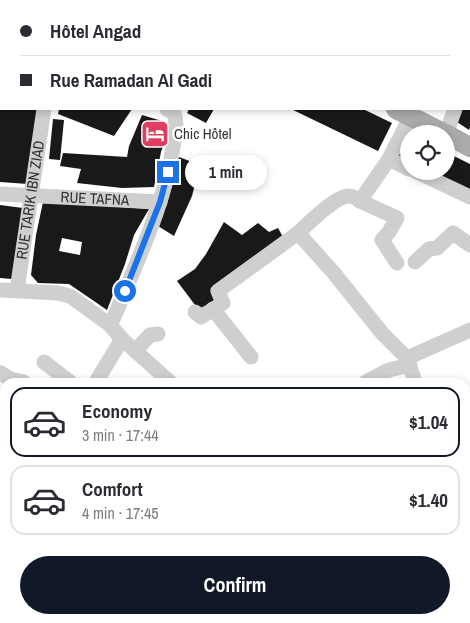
<!DOCTYPE html>
<meta charset="utf-8">
<style>
:root{--surface:#fff;--page:#f2f2f3;--text:#2b2b33;--muted:#7c7c81;--line:#e1e1e2;--accent:#111827}
body{margin:0;font-family:"Archivo Narrow",sans-serif;background:var(--page);color:var(--text);height:100vh;display:flex;flex-direction:column;font-size:19px;white-space:nowrap}
*{box-sizing:border-box;margin:0}
p{font-size:16px;color:var(--muted)}
.icon{flex:none;width:28px;height:28px;fill:none;stroke:currentColor;stroke-width:2;stroke-linecap:round;stroke-linejoin:round}
.map{position:relative;flex:1;overflow:hidden}
.drawer{position:absolute;left:0px;top:378px;width:470px;height:246px;display:flex;flex-direction:column;background:var(--surface);border-radius:15px 15px 0 0;box-shadow:0 2px 8px #0003}
.drawer>*{flex:none}
.top-card{position:absolute;left:0px;top:0px;width:470px;height:110px;box-shadow:0 2px 8px #0003;display:grid;align-content:center;height:110px;padding:0 20px;background:var(--surface)}
.fabs{position:absolute;left:400px;top:125px;display:grid;gap:10px}
.fabs a{display:grid;place-items:center;width:55px;height:55px;border-radius:50%;background:var(--surface);box-shadow:0 2px 8px #0003;font-size:25px}
.end{position:absolute;width:22px;height:22px;margin:-11px;border:6px solid #1a73e8;background:#fff;box-shadow:0 0 0 2px #fff}
.from{border-radius:50%}
.bubble{position:absolute;height:35px;border-radius:18px;background:var(--surface);box-shadow:0 2px 8px #0003;font-size:16px;font-weight:700;line-height:35px;text-align:center}
.top-card b{display:flex;align-items:center;gap:18px;height:48px;font-size:19px}
.top-card b+b{border-top:1px solid var(--line)}
.top-card i{width:12px;height:12px;background:var(--text)}
ul{padding:9px 0 0;list-style:none}
li{display:flex;align-items:center;gap:15px;height:70px;margin:0 10px 8px;padding:0 10px;border:2px solid var(--line);border-radius:15px}
li div{flex:1}
li b{display:block;font-size:19px}
li em{font-style:normal;font-weight:700}
li.on{border-color:var(--accent)}
li>.icon{width:45px;height:45px;stroke-width:1.5}
.button{display:flex;gap:10px;margin-top:auto;padding:10px 20px}
.button a{flex:1;height:58px;border-radius:30px;background:var(--accent);color:#fff;font-size:20px;font-weight:700;line-height:58px;text-align:center}
.map>svg:first-child{display:block}
</style>
<div class="map">
<svg width="470" height="623" viewBox="0 0 470 623">
<rect width="100%" height="100%" fill="#fff"/>
<!-- building -->
<path fill="#191919" fill-rule="evenodd" d="M0,109H41L28,184L0,182Z
M59,109H132L114,136L58,114Z
M189,109H214L206,123L187,113Z
M291,109H363L392,123L378,151Z
M462,109H470V127L469,130L454,120L459,117Z
M142,115L162,121L159,134L167,135L161,152L154,187L122,188L77,183L81,169L60,166L63,153L127,157L129,146Z
M53,119L64,120L60,160L49,159Z
M409,134V162L393,154Z
M446,152L470,164V192L428,171H446Z
M179,157L200,165L192,196L174,236L158,226L167,204L170,187Z
M43,202L149,209L134,235L125,264L107,310L69,284L38,283L31,275L36,235ZM62,238L82,242L80,255L59,251Z
M0,205L23,208L12,279L0,278Z
M224,222L242,235L258,223L269,232L278,228L283,237L218,301L198,309L177,281L195,269L206,254Z"/>
<g fill="none" stroke-linecap="round" stroke-linejoin="round">
<!-- minor -->
<g stroke="#cfcfcf" stroke-width="15">
<path d="M221,1L222,0"/>
<path d="M343,1V0"/>
<path d="M469,3H470"/>
<path d="M0,31H1"/>
<path d="M469,72L470,68"/>
<path d="M411,116L389,159L360,201C356,198 353,196 349,196C335,196 308,224 298,233L333,272L382,333L407,358L415,382"/>
<path d="M446,134L455,109"/>
<path d="M389,159L409,169"/>
<path d="M415,171L470,197"/>
<path id="s1" d="M0,194L160,202"/>
<path d="M360,201L397,218L389,232L382,240L397,263"/>
<path d="M415,262L429,249L437,248L453,233L470,245"/>
<path d="M0,290L58,293L70,296L110,325L122,339L170,382"/>
<path id="s2" d="M17,290L44,109"/>
<path d="M213,309L251,357"/>
<path d="M195,312L201,317L223,303L218,291L298,233"/>
<path d="M110,325L118,308C139,256 165,203 173,147C175,136 178,124 174,113L167,109"/>
<path d="M135,351L150,335L158,334"/>
<path d="M407,358L470,330"/>
<path d="M44,362L70,382"/>
<path d="M0,374L1,373L10,379L24,382"/>
<path d="M96,382L122,339"/>
<path d="M366,382L389,370L410,365"/>
<path d="M0,429L5,416"/>
<path d="M465,437L470,444"/>
<path d="M0,499L5,501"/>
<path d="M0,524L5,515"/>
<path d="M465,560L470,563"/>
<path d="M465,575L470,578"/>
<path d="M0,576L5,570"/>
<path d="M465,608L470,611"/>
<path d="M109,619L117,623"/>
<path d="M270,619L272,623"/>
<path d="M20,623L22,619"/>
<path d="M91,623L93,619"/>
</g>
<!-- major -->
<path stroke="#aaa" stroke-width="20" d="M186,0L188,1
M396,109L445,134
M446,134L470,147"/>
</g>
<g fill="none" stroke-linecap="round" stroke-linejoin="round">
<!-- route -->
<path stroke="#1a73e8" stroke-width="6" d="M125,291L160,202L168,172"/>
</g>
<!-- icons -->
<defs>
<symbol id="hotel-square" viewBox="-11 -11 22 22"><rect x="-9" y="-9" width="18" height="18" rx="4" fill="#df3e61" stroke="#fff"/><path d="M-6-4.5h1.5V1H6V5H4.5V3h-9V5H-6ZM-4 0a1.8 1.8 0 1 1 3.6 0ZM.5 0V-2.5h3Q6-2.5 6 0Z" fill="#fff"/></symbol>
</defs>
<g fill-rule="evenodd">
<use href="#hotel-square" x="139" y="118" width="32" height="32"/>
</g>
<g text-anchor="middle" stroke-width="5" stroke-linejoin="round" paint-order="stroke">
<!-- poi labels -->
<g font-size="15" fill="#323232" stroke="#fff" text-anchor="start">
<text x="174" y="139">Chic Hôtel</text>
</g>
<!-- street labels -->
<g font-size="15" fill="#323232" stroke="#fff">
<text dy="5" stroke="none"><textPath href="#s2" startOffset="91">RUE TARIK IBN ZIAD</textPath></text>
<text dy="5" stroke="none"><textPath href="#s1" startOffset="95">RUE TAFNA</textPath></text>
</g>
</g>
</svg>
<div class="fabs">
<a><svg class="icon" aria-label="locate" viewBox="0 0 24 24"><circle cx="12" cy="12" r="6"/><path d="M12 2v4M12 18v4M2 12h4M18 12h4"/></svg></a>
</div>
<i class="end from" style="left:125px;top:291px"></i>
<i class="end" style="left:168px;top:172px"></i>
<div class="bubble" style="left:185px;top:155px;width:82px">1 min</div>
<div class="top-card">
<b><i class="from"></i>Hôtel Angad</b>
<b><i></i>Rue Ramadan Al Gadi</b>
</div>
<section class="drawer">
<ul>
<li class="on"><svg class="icon" aria-label="car" viewBox="0 0 24 24"><path d="M5 17H2v-5l4-1 3-4h7l3 4 3 1v5h-3M9 17h6M6 11h13"/><circle cx="7" cy="17" r="2"/><circle cx="17" cy="17" r="2"/></svg><div><b>Economy</b><p>3 min · 17:44</p></div><em>$1.04</em></li>
<li><svg class="icon" aria-label="car" viewBox="0 0 24 24"><path d="M5 17H2v-5l4-1 3-4h7l3 4 3 1v5h-3M9 17h6M6 11h13"/><circle cx="7" cy="17" r="2"/><circle cx="17" cy="17" r="2"/></svg><div><b>Comfort</b><p>4 min · 17:45</p></div><em>$1.40</em></li>
</ul>
<div class="button"><a>Confirm</a></div>
</section>
</div>
